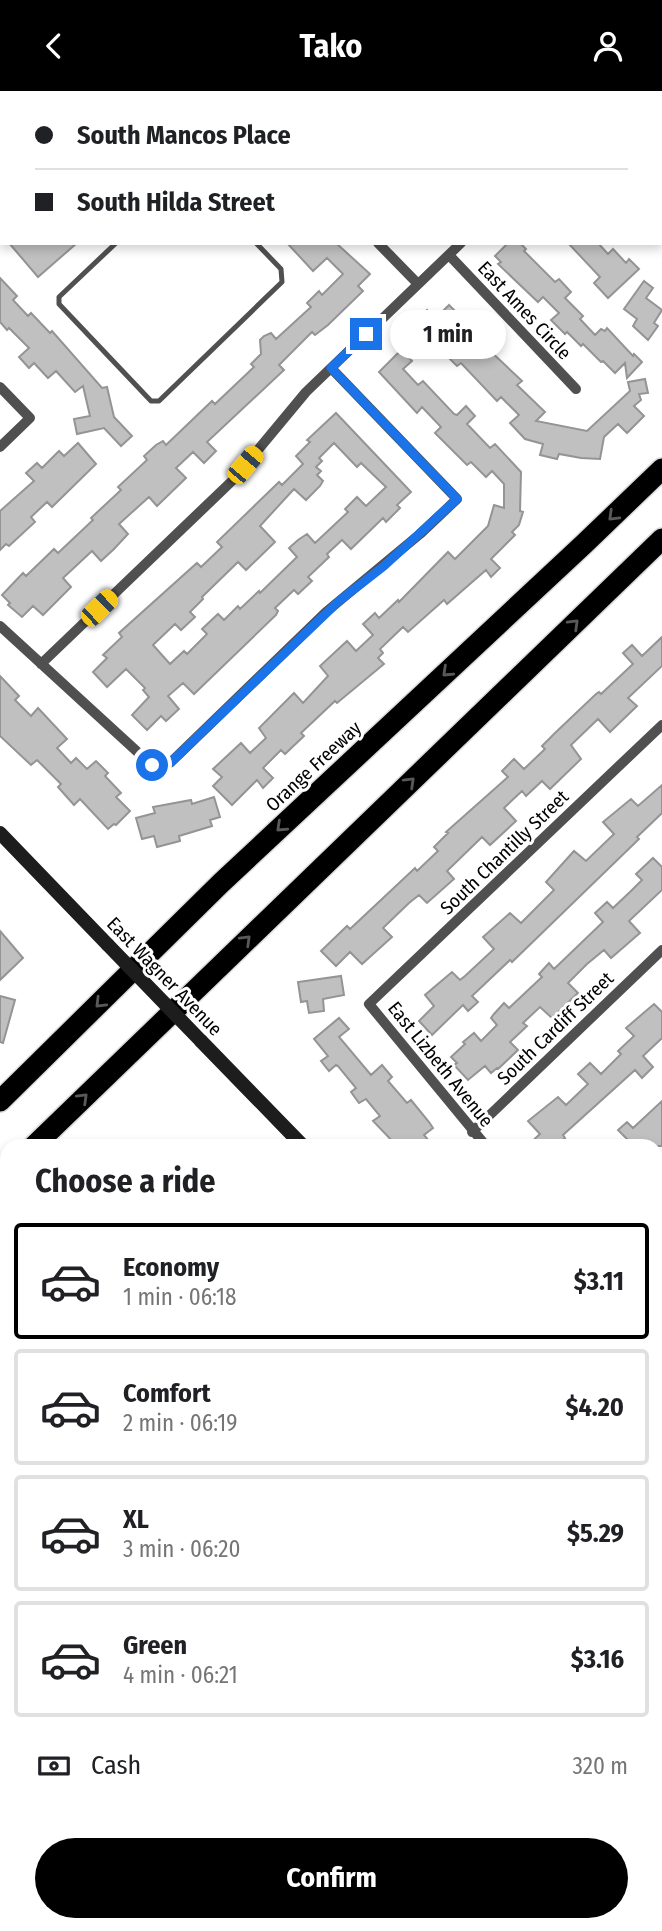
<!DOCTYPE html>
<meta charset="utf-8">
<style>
:root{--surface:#fff;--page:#f2f2f2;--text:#202124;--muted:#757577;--line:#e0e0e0;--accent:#000}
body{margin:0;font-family:"Fira Sans Condensed",sans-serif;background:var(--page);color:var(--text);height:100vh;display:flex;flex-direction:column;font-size:26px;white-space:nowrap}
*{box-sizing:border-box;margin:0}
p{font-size:23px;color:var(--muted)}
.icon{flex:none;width:38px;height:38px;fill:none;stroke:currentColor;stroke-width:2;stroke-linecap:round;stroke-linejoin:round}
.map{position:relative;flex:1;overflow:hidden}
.details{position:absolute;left:0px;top:1048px;width:663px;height:793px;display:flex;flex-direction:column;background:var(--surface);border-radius:21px 21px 0 0;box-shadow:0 4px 10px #0003}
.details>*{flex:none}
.top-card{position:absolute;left:0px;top:0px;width:663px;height:154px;box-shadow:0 4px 10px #0003;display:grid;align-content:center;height:154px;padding:0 35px;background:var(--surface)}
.end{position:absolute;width:32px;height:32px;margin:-16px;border:9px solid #1a73e8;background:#fff;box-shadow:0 0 0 4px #fff}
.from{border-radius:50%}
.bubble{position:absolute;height:49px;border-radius:24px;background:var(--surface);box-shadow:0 4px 10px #0003;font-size:23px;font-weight:700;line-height:49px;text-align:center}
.car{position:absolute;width:21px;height:42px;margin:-21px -10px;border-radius:9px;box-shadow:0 0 5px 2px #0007;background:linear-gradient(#f5c518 24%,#345 0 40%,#f5c518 0 76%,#345 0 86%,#f5c518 0)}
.top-card b{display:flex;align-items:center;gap:24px;height:66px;font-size:26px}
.top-card b+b{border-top:2px solid var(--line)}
.top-card i{width:18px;height:18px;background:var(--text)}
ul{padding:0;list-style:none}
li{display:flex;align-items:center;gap:21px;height:116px;margin:0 14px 10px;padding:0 21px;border:4px solid var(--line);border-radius:7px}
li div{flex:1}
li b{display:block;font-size:26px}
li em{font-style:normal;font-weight:700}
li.selected{border-color:var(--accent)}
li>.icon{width:63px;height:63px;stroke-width:1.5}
h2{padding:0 35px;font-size:32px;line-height:84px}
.pay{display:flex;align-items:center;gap:18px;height:77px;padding:0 35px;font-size:26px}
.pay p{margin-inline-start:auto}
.cta{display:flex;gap:14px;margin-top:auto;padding:14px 35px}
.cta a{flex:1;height:80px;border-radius:42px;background:var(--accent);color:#fff;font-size:28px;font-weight:700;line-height:80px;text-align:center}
header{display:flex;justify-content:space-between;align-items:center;height:91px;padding:0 35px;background:var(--accent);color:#fff;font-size:32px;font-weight:700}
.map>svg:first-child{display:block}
</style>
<header><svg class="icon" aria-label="back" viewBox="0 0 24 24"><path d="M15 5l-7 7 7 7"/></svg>Tako<svg class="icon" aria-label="person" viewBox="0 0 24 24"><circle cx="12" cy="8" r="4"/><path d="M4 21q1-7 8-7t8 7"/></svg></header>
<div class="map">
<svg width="662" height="1840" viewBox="0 0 662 1840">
<rect width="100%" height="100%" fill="#fff"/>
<!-- green -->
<path fill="#d7d7d7" d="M7,1828V1834H147L131,1840H0V1831Z"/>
<!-- water -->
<path fill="#9e9e9e" d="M662,1679V1840H355L380,1834H656V1682Z"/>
<!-- building -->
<path fill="#c0c0c0" stroke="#949494" stroke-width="2" fill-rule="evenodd" d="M9,152H77L38,186Z
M287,152H336L370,183L358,195L363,200L328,234L315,244L312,241L279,274L284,279L207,351L216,360L204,372L193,361L176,377L186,387L157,415L149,406L119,433L128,443L114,458L101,470L92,460L63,487L71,496L43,524L33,515L22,526L8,514L10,512L2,504L23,482L26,485L54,458L58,462L93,429L91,427L121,399L118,396L147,369L144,365L156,354L163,350L166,354L212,310L215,313L254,276L251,273L261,263L260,249L264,245L271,242L276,248L311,216L307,212L319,200L322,204L343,183L327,167L313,180Z
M508,152H520L526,158L524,160L555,191L559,188L571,201L565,207L583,225L580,228L595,244L601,238L605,240L607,237L633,265L634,263L642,271L627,287L625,272L615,282L603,270L601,271L583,253L581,255L567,241L565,243L551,229L559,222L543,206L538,211L498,173L501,171L495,165Z
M568,152H598L608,163L613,158L626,172L629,168L639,178L608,207L594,192L600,186Z
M0,187L17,205L13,209L28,225L31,222L50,242L52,240L102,297L107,296L114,326L132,345L121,355L104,337L77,343L74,328L90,325L83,295L75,301L56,280L48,287L34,272L29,277L19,266L29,257L9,237L7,239L0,231Z
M644,190L653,197L646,207L662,219L654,232L658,235L648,249L633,235L637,228L624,218Z
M449,214L471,236L468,239L522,290L517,294L545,321L536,330L587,340L630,300L628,291L645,288L648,302L639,303L641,309L634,315L644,325L627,342L618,333L604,346L600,368L581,367L559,363L557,368L540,364L543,353L525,348L510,332L519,324L501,306L497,310L461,272L457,275L443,261L438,265L422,249L407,265L412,270L403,278L418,294L423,290L454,323L457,324L466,315L475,325L467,333L490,357L495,353L521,381L520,420L523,421L519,434L512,441L515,444L491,468L500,477L491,486L486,479L447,513L444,509L408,541L403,536L380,558L383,562L378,567L384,573L337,612L335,610L301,642L304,645L285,663L281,659L263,677L273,687L263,697L257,689L232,714L213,695L222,686L213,678L241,652L250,662L266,647L259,637L294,602L303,612L328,585L320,575L347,550L356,560L373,544L363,533L375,522L379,527L398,509L399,511L448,461L455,468L488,435L494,414L504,417V393L492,380L486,386L471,371L467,374L435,342L441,336L422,316L417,322L379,281L401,259L396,255L418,233L415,230L427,219L435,228Z
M336,322L411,401L397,414L400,417L386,431L383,427L351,458L342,449L327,463L329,466L308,486L312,490L298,503L294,499L275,517L278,520L276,524L194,603L183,592L168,605L179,618L166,630L161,625L147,639L132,624L149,606L143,599L145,597L126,578L107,596L93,581L107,567L103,564L122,546L119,542L197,472L201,476L222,456L217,451L279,391L282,394L303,373L296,365L310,351L307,349ZM334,352L357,376L361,372L386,396L366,415L357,406L345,418L348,421L315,452L307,443L298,449L289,457L297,466L260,502L259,500L240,518L238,515L224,529L218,523L202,538L207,543L187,563L184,560L170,573L153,554L175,533L181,539L195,526L190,521L203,508L202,506L238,471L246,479L275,451L260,435L294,398L306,409L320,395L323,390L317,384L321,380L316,376L322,370L319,367Z
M78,352L96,373L52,416L47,411L31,426L35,431L9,455L6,453L0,459V420L34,390L26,382L37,372L42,377L59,360L64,365Z
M662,546V575L628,607L637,615L610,641L598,628L571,654L581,668L550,698L542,690L526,705L522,700L504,717L516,730L490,754L482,746L447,780L454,788L427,812L419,804L409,812L383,837L392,846L362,873L350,861L336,875L321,860L347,835L350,838L415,777L417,780L438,760L434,756L448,742L446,741L508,686L502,680L514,668L524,678L545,658L542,655L555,642L596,603L599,601L601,603L633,573L623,562L632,554L642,565Z
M0,585L19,605L15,609L31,625L38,617L67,648L57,657L71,672L76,667L87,678L96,670L108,682L105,685L121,702L116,706L130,720L116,734L114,733L108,738L80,708L74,714L58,696L61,693L37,669L31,674L0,645Z
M662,694V722L637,746L639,748L512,871L510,869L472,905L478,911L468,920L463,914L432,944L419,930L434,915L425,904L452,881L460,889L465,885L494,858L483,846L510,822L521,832L554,799L546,791L574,760L586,770L614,743L603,731L631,708L638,715Z
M214,706L220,726L210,729L212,735L179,745L180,750L157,756L154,745L142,748L136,727L155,722L153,716L191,709L192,713Z
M653,767L662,776V799L629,830L640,842L611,867L604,859L587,873L568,892L578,902L552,927L540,916L523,932L527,935L510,951L518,959L498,978L497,977L491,982L485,975L468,989L454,974L457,972L451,966L465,953L463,951L474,942L481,950L497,934L491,927L494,923L504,912L509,917L542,886L539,883L549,872L554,878L603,831L595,822L607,811L613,817L632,799L642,789L636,783Z
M0,840L23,867L0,889Z
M341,885L344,904L323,908L324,920L309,922L307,910L301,911L298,891Z
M0,905L15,909L3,952L0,951Z
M654,913L662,921V947L643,965L653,976L642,987L635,979L563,1044L565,1047L557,1055H527L540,1043L528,1030L558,1006L566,1014L588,993L578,983L590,972L601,983L621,963L618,960L634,945L626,937Z
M339,927L349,938L339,946L371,984L382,974L392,986L388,990L407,1012L411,1009L429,1031L433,1037L424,1044L433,1055H397L373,1030L380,1025L366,1008L359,1012L351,1001L356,997L338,975L336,974L329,980L321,970L328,965L314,948Z
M662,1010V1055H634L618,1039L627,1031L633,1037Z"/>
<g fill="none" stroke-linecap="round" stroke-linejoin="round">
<defs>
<path id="highway" d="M0,1010L221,792L584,453L662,378
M34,1055L662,448
M0,1089L7,1082"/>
</defs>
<!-- highway casing -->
<use href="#highway" stroke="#dbdbdb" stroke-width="24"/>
<!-- path -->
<path stroke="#727272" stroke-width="2.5" stroke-dasharray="2 3.5" stroke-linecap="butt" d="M656,1623L662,1618
M115,1840L129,1834"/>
<!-- lane -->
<path stroke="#505050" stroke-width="5" d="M108,0L110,2
M116,152L59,206V213L151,310H159L282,191L281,178L256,152
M656,1553L662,1547"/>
<!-- street -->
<path stroke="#505050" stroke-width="10" d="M232,0L234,2
M617,2L619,0
M378,152L418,193
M449,164L576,298
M0,296L30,327L0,356
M0,535L143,666L152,674L162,677L171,671L326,521L420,443L457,408L331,277
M41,573L233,389L306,301L461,152
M472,1041L662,859
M486,1055L369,913L662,634
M656,1105L662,1100
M656,1234L662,1240
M0,1267L7,1260
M0,1496L7,1489
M0,1744L7,1742"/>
<!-- secondary -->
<path stroke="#1d1d1d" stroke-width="14" d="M0,742L108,854
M201,950L303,1055
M656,1421L662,1427"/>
<!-- highway -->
<use href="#highway" stroke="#000" stroke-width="21"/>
<!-- secondary-bridge -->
<path stroke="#1d1d1d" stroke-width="14" d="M108,854L201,950"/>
</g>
<!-- one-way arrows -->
<defs><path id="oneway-chevron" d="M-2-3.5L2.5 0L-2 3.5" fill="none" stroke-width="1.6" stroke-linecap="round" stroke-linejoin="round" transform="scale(1.75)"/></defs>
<g stroke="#595959">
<use href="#oneway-chevron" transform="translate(613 425) rotate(136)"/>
<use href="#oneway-chevron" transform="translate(574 533) rotate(-44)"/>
<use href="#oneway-chevron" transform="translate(447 581) rotate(137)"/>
<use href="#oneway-chevron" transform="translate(410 691) rotate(-44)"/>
<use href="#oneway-chevron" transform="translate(281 736) rotate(137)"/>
<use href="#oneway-chevron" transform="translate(246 849) rotate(-44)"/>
<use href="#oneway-chevron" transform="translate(100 912) rotate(135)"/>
<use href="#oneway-chevron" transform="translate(83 1007) rotate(-44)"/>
</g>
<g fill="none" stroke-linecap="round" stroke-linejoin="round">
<!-- route -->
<path stroke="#1a73e8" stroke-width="9" d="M152,674L162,677L171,671L339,510L384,475L457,408L331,277L366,243"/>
</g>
<g text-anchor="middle" stroke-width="6" stroke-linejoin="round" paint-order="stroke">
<!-- street labels -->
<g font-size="19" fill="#000" stroke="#fff">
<text transform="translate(525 219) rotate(47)" y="7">East Ames Circle</text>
<text transform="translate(313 675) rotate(-43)" y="7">Orange Freeway</text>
<text transform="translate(504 761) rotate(-44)" y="7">South Chantilly Street</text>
<text transform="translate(165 885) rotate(46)" y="7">East Wagner Avenue</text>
<text transform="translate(555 937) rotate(-44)" y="7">South Cardiff Street</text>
<text transform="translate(441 973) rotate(51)" y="7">East Lizbeth Avenue</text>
</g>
</g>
</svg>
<i class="end from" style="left:152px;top:674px"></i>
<i class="end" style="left:366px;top:243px"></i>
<div class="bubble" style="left:390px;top:219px;width:116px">1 min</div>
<i class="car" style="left:245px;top:374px;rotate:40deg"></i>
<i class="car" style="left:99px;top:517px;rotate:46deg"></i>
<div class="top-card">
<b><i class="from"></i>South Mancos Place</b>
<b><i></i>South Hilda Street</b>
</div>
<section class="details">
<h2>Choose a ride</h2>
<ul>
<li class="selected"><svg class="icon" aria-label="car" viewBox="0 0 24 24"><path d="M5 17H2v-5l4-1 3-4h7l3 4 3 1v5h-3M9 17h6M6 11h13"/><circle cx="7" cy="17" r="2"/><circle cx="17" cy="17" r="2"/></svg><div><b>Economy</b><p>1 min · 06:18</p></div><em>$3.11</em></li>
<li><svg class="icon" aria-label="car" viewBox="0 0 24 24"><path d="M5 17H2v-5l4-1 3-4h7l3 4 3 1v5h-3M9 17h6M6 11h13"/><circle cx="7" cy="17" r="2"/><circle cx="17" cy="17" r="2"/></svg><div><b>Comfort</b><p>2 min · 06:19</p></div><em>$4.20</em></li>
<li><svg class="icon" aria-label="car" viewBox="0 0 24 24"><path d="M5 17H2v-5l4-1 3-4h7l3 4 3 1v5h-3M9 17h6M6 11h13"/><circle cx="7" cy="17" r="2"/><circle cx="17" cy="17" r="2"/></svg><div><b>XL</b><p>3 min · 06:20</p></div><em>$5.29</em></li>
<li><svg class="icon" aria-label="car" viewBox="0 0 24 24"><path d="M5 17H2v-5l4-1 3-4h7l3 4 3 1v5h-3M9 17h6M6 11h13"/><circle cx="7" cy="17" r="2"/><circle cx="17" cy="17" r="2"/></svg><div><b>Green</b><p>4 min · 06:21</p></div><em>$3.16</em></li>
</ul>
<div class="pay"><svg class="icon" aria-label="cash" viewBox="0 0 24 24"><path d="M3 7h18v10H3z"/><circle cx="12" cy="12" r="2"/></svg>Cash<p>320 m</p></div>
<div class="cta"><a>Confirm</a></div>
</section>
</div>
